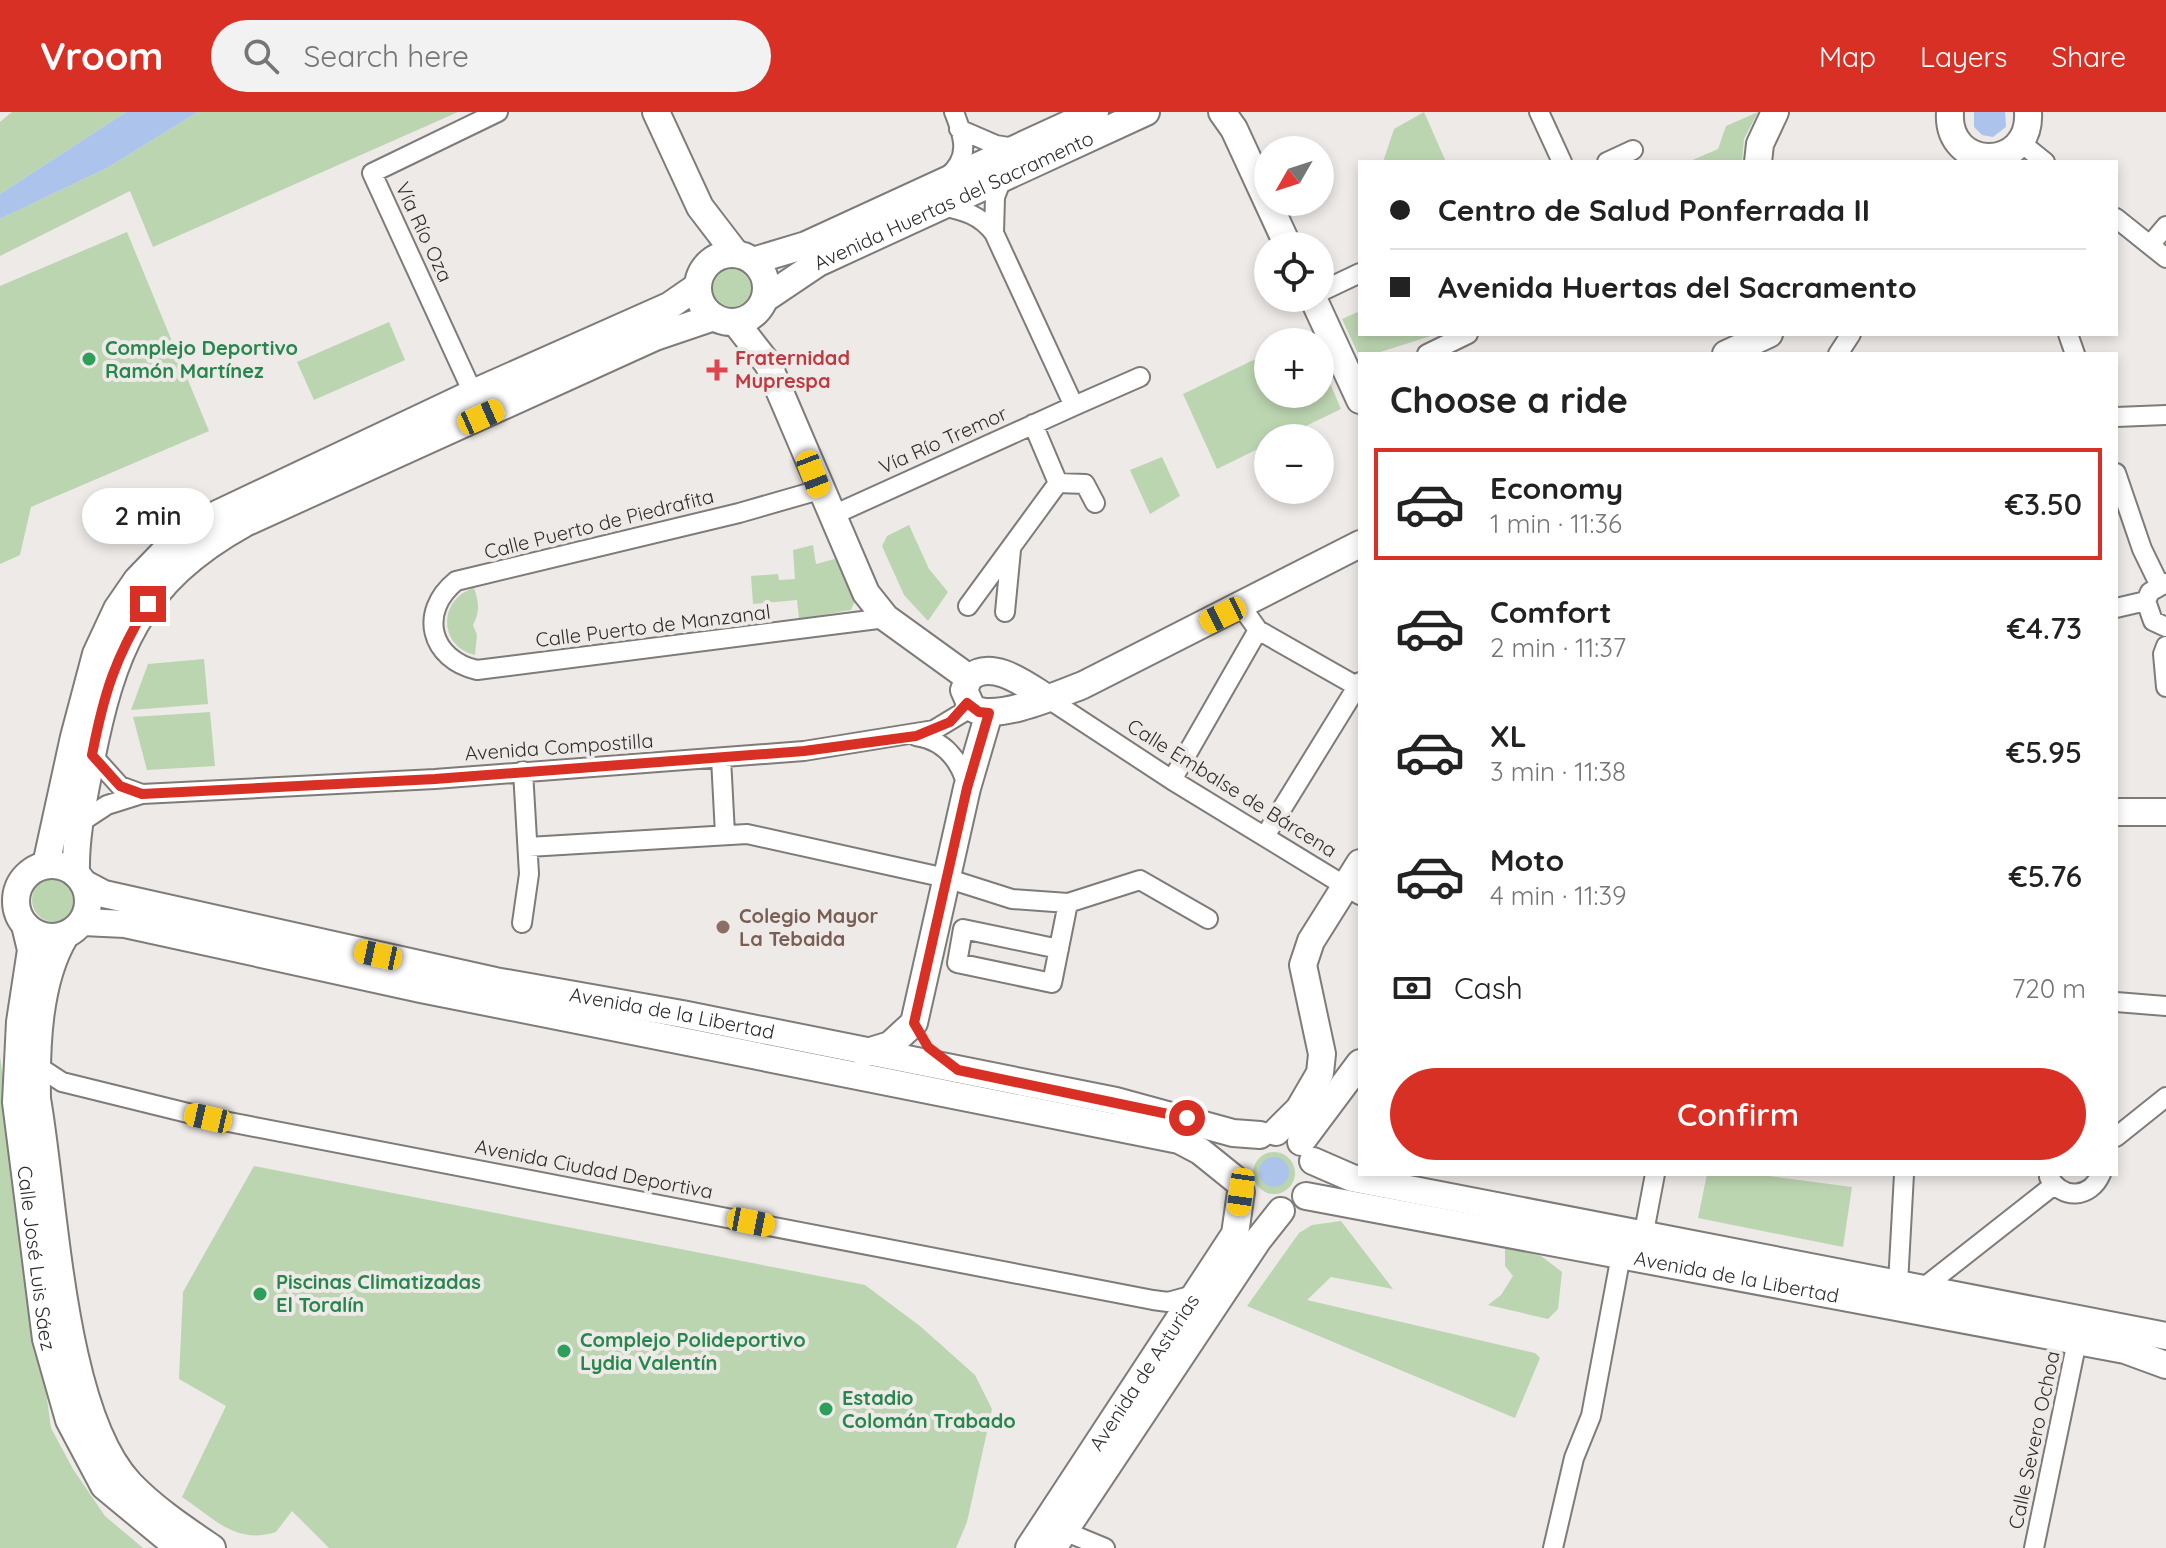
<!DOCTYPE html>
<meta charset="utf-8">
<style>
:root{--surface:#fff;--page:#f2f2f2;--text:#222;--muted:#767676;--line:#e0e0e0;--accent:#d93025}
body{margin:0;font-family:Quicksand,sans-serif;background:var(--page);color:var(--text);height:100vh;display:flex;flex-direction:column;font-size:30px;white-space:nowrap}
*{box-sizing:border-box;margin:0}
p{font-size:26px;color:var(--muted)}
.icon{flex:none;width:44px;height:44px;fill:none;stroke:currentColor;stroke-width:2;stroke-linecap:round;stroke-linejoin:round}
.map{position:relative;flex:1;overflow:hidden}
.sheet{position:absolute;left:1358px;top:240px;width:760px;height:824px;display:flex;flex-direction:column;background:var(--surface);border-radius:0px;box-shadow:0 4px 12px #0003}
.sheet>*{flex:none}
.banner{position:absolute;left:1358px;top:48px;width:760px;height:176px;border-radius:0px;box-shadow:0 4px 12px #0003;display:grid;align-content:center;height:176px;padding:0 32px;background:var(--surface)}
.needle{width:52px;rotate:231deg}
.tools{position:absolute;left:1254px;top:24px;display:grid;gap:16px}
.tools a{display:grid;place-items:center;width:80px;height:80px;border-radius:50%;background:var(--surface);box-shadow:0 4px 12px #0003;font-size:40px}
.end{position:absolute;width:36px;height:36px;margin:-18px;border:10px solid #d93025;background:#fff;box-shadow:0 0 0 4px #fff}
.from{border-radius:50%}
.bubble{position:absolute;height:56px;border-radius:28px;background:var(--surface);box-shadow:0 4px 12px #0003;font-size:26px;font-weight:600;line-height:56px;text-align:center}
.car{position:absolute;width:24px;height:48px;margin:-24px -12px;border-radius:10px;box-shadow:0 0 6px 2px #0007;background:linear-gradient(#f5c518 24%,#345 0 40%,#f5c518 0 76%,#345 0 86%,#f5c518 0)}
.banner b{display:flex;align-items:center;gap:28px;height:76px;font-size:30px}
.banner b+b{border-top:2px solid var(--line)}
.banner i{width:20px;height:20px;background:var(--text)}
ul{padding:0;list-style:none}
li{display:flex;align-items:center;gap:24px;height:112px;margin:0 16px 12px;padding:0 16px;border:4px solid transparent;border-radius:0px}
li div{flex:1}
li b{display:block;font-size:30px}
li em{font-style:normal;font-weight:600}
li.selected{border-color:var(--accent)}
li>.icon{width:72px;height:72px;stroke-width:1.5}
h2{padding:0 32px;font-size:36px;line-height:96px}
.pay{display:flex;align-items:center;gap:20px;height:88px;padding:0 32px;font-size:30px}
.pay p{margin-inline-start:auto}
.cta{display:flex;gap:16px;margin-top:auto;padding:16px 32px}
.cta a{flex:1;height:92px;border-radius:48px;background:var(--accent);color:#fff;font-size:32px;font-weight:600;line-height:92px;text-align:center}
header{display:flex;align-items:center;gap:48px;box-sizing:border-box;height:112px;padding:0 40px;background:var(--accent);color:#fff}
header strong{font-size:38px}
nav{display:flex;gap:44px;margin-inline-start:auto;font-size:28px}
.search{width:560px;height:72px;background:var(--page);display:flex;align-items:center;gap:20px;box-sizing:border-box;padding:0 28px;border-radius:44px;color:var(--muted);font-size:30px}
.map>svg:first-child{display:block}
</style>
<header>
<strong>Vroom</strong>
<div class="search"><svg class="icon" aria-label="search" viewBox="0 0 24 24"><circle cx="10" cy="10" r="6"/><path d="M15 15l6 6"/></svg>Search here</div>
<nav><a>Map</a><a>Layers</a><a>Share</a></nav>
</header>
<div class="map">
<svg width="2166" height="1436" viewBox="0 0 2166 1436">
<rect width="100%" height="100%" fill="#edeae7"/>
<!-- green -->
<path fill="#bcd5b1" d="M12,0H126L0,82V10Z
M198,0H458L153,135L130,79L0,144V107L107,56Z
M1424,0L1446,50H1383L1394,17Z
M1758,0L1744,27L1742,50H1688L1718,37L1726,14Z
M127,120L209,319L31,395L20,443L0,452V174Z
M708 175a24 24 0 1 1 48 0a24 24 0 1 1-48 0Z
M1360,199V222H1437L1374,242H1360V246L1342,207Z
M389,210L405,248L314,288L297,250Z
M1268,241V282H1320V248L1341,297L1281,326H1268V332L1217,357L1183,282Z
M1162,345L1180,384L1150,402L1130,358Z
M909,413L929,457L948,480L928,509L904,483L882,434L887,424Z
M813,433L816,452L835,447L855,489L851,498L799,507L797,488L753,492L751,464L778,462L779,468L795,467L793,438Z
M474,476C479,491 480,500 473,513L477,523L475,543C438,534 438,487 474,476Z
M204,547L208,592L131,598L148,552Z
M210,600L215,654L147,658L133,605Z
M32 788a22 22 0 1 1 44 0a22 22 0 1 1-44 0Z
M0,944L51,1316L73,1357L105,1404L143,1436H0Z
M1253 1061a21 21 0 1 1 42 0a21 21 0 1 1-42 0Z
M254,1054L865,1173L920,1214L975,1263L992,1297L967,1410L956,1436H329L292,1399L276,1420C235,1433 214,1406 182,1385L226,1294L179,1267L183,1180Z
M1707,1062H1754L1852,1075L1843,1135L1698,1106Z
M1341,1109L1393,1177L1331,1165L1307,1188L1535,1241L1540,1246L1515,1306L1247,1194L1299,1121L1312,1113Z
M1505,1135L1541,1144L1562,1160L1558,1197L1548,1207L1488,1193L1501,1183L1513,1164L1505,1154Z"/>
<!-- water -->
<path fill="#acc4ec" d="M126,0H198L107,56L0,107V82Z
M1974,0H2005L2006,15L1993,25L1982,23L1974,15Z
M1259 1060a15 15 0 1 1 30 0a15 15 0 1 1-30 0Z"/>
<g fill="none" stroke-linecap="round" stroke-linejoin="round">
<defs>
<path id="street" d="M1539,0L1562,50
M959,17L996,33L1015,36
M2020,30L2045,50
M1607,50L1633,38
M947,65C971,46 964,25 954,0
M2116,106L2166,146
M994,121L995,85L1002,67
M2150,133L2166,114
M1320,180L1360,161
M2068,222L2075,242
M1427,242L1468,222
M1838,242L1851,222
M473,281L372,61L498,0
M1074,294L1140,265
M2116,305L2166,303
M2116,361L2142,437L2159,472
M1058,371L1085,372L1095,391
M819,378L739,401L456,469C418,500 430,547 477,558L886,506
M831,404L1074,294L994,121C980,103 965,99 942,94
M2166,471L2150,480L2146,489L2153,509L2166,515
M968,494L1058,371L1033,312
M1241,494L1258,518L1360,576
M2116,496L2146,489
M1005,500L1011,438
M2166,534L2163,542L2166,575
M1047,586L1172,668L1360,783
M916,624C944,628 960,648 967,674
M92,643L120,674L142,682
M721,646L725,722
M1172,668L1258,518
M78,712L107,693L142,682L435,667L804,639L934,618L962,601L967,591
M1265,724L1360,570
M528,735L747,722L946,766L1012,787L1068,791L1140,768L1208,807
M522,811L529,762L523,659
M1059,837L963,817L957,851L1052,871L1068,791
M2116,890L2166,894
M36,953L62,970L208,1006L1153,1188L1168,1190L1197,1182
M2116,1025L2166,985
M2049,1065C2062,1088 2090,1087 2101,1062
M1644,1120L1655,1062
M1898,1172L1904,1062
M1923,1176L2054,1073
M1064,1419L1105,1436
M1553,1436L1574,1346L1591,1304L1621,1143
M2034,1436L2077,1229"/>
<g id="secondary">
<path d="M656,0L700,95L736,142"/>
<path d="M1222,0L1234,17L1288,134"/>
<path d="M1950,0C1946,60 2032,60 2028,0"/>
<path d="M1758,50L1760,32L1775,0"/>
<circle cx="732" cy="176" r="34"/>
<path d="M753,149L806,133L1095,0"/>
<path id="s1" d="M766,186L818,151L1146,0"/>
<path d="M1313,186L1360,288"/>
<path d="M736,211L768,252L866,481L886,506L969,566"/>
<path d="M1726,242L1769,222"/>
<path d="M1047,586C1026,573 992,546 969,566L964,578L972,596C996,610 1057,583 1083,573L1360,432"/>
<path d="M2116,700H2166"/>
<circle cx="52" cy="789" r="36"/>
<path d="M46,753L74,625L96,542L117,497L137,468L165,439L215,403L473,281L669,194L698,174"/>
<path d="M76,762C75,724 83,690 90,653C112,540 138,470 245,411L655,225L714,205"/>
<path id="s2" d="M85,772L104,782L495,869L682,902L1116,989L1233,1021L1260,1023"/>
<path d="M83,810L125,812L421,877L1179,1028L1200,1039L1236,1068"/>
<path id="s3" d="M25,813L31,838L20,910L16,990L46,1227L69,1308L104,1374L179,1436"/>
<path d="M65,824C38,869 36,935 37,987C55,1088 61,1299 130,1372C154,1397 184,1417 212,1436"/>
<path d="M864,941L890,933L914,911L967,676L989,601"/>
<path d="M1276,1020L1299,997L1320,961L1322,942L1303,853L1311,829L1360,751"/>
<path d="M1301,1030L1360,951"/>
<path d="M1313,1049L1352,1066L2166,1224"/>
<path id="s4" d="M1306,1084L2125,1238L2166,1253"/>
<path id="s5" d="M1029,1436L1235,1122L1241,1080"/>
<path d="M1053,1436L1258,1128L1281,1099"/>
</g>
</defs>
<!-- street casing -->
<use href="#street" stroke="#7e7b79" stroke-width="22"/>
<!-- secondary casing -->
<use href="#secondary" stroke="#7e7b79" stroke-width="30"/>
<!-- street -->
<use href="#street" stroke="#fff" stroke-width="18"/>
<!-- secondary -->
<use href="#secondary" stroke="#fff" stroke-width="26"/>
</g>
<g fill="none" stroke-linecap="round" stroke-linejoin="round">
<!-- route -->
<path stroke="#d93025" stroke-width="10" d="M148,492C115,546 104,581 92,643L120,674L142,682L435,667L804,639L916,624L950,610L967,591L979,600L989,601L967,676L914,911L928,935L958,958L1187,1006"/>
</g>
<!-- markers -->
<g fill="#2e9e5b" stroke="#edeae7" stroke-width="3">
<circle cx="89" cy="247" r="8"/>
<circle cx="260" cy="1182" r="8"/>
<circle cx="564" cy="1239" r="8"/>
<circle cx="826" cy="1297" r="8"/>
</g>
<path fill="#e0444e" stroke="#edeae7" stroke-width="3" d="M713 246h8v8h8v8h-8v8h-8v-8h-8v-8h8z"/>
<circle fill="#8d6e63" stroke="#edeae7" stroke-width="3" cx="723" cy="815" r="8"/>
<g text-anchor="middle" stroke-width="8" stroke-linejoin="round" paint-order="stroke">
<!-- street labels -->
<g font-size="20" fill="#2f2d2c" stroke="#edeae7">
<text dy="7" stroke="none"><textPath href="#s1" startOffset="212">Avenida Huertas del Sacramento</textPath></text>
<text transform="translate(424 120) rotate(65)" y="7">Vía Río Oza</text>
<text transform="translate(943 328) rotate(-24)" y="7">Vía Río Tremor</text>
<text transform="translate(599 412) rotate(-14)" y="7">Calle Puerto de Piedrafita</text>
<text transform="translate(653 514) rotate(-7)" y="7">Calle Puerto de Manzanal</text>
<text transform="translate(559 635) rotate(-4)" y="7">Avenida Compostilla</text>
<text transform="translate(1232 676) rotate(32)" y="7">Calle Embalse de Bárcena</text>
<text dy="7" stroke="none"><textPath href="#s2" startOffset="602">Avenida de la Libertad</textPath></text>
<text transform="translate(594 1057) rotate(11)" y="7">Avenida Ciudad Deportiva</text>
<text dy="7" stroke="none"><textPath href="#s3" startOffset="336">Calle José Luis Sáez</textPath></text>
<text dy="7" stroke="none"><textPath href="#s4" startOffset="438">Avenida de la Libertad</textPath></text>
<text dy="7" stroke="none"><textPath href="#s5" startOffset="210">Avenida de Asturias</textPath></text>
<text transform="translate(2034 1328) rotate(-78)" y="7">Calle Severo Ochoa</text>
</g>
<!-- leisure labels -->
<g font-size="20" font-weight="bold" fill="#27864d" stroke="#edeae7" text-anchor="start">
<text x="105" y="243">Complejo Deportivo<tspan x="105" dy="23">Ramón Martínez</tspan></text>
<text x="276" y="1177">Piscinas Climatizadas<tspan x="276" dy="23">El Toralín</tspan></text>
<text x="580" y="1235">Complejo Polideportivo<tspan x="580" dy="23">Lydia Valentín</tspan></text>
<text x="842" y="1293">Estadio<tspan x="842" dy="23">Colomán Trabado</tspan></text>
</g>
<!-- health labels -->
<g font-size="20" font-weight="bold" fill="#be3a42" stroke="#edeae7" text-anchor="start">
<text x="735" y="253">Fraternidad<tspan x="735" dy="23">Muprespa</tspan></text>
</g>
<!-- education labels -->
<g font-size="20" font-weight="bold" fill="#785e54" stroke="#edeae7" text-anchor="start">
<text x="739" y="811">Colegio Mayor<tspan x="739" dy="23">La Tebaida</tspan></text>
</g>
</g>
</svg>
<div class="tools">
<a><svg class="needle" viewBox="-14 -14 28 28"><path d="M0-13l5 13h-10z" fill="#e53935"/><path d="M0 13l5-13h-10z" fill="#767676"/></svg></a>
<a><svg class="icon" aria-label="locate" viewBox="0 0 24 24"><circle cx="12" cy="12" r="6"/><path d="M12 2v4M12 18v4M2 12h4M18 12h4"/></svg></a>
<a>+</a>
<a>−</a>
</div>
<i class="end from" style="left:1187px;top:1006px"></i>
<i class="end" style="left:148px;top:492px"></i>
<div class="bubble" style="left:82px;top:376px;width:132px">2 min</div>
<i class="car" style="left:481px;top:305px;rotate:66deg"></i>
<i class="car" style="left:813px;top:362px;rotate:159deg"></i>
<i class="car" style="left:1223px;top:503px;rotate:244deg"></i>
<i class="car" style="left:378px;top:843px;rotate:282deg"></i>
<i class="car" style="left:208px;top:1006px;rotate:283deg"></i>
<i class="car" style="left:1241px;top:1080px;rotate:188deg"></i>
<i class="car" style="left:751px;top:1110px;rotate:101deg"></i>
<div class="banner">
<b><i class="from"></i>Centro de Salud Ponferrada II</b>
<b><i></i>Avenida Huertas del Sacramento</b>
</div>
<section class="sheet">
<h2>Choose a ride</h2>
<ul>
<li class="selected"><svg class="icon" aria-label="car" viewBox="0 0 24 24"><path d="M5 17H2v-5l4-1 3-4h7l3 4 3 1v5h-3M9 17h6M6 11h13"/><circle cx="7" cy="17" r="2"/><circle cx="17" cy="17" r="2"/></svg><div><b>Economy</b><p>1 min · 11:36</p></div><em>€3.50</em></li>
<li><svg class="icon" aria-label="car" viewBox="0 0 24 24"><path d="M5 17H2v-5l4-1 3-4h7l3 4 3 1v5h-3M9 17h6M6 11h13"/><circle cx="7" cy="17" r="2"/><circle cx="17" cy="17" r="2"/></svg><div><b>Comfort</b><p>2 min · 11:37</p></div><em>€4.73</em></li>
<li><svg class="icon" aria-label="car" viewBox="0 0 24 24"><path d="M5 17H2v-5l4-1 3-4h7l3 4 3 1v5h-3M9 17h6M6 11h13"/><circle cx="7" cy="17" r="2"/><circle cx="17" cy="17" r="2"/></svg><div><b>XL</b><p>3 min · 11:38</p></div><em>€5.95</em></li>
<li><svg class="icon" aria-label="car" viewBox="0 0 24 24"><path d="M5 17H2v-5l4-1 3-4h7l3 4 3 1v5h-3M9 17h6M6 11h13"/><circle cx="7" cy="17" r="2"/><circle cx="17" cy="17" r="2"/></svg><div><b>Moto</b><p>4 min · 11:39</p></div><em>€5.76</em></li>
</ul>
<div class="pay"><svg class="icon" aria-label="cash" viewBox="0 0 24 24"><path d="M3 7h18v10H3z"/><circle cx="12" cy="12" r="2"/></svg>Cash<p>720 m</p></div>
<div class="cta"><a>Confirm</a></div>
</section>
</div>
